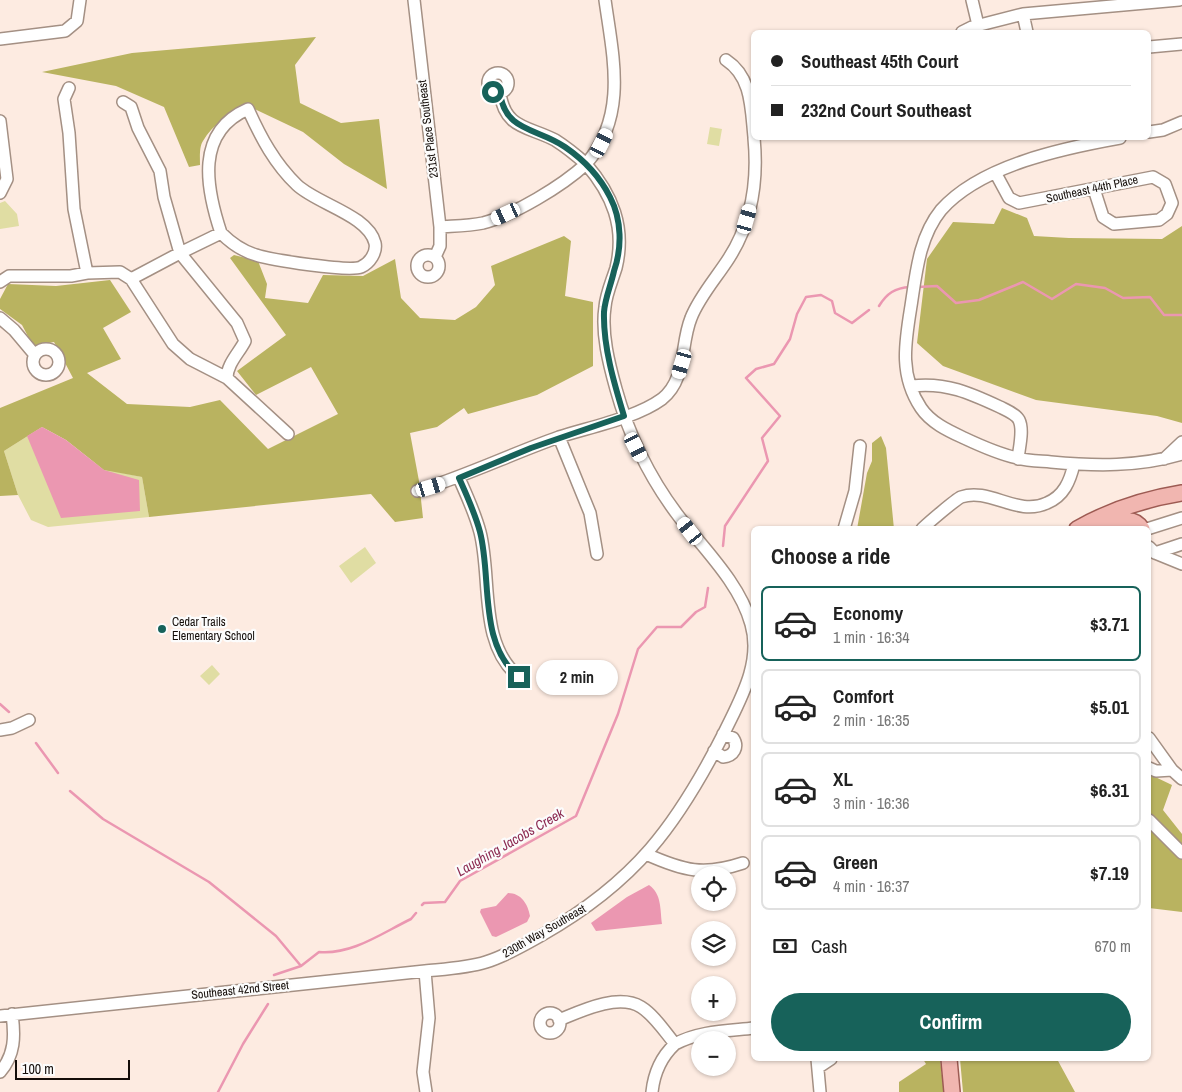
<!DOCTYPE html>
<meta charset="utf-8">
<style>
:root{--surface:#fff;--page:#f6f6f6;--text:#222;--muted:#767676;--line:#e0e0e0;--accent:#17625a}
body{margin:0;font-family:"Archivo Narrow",sans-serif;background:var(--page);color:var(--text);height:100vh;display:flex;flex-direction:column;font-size:19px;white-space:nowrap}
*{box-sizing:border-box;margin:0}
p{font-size:16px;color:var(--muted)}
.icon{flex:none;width:28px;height:28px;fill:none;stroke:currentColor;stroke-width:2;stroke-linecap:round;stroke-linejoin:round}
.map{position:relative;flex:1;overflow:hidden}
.sheet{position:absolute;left:751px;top:526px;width:400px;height:535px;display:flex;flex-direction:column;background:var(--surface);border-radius:8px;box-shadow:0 1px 4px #0004}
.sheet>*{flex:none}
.banner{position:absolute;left:751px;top:30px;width:400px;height:110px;border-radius:8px;box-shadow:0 1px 4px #0004;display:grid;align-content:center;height:110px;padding:0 20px;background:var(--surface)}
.buttons{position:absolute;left:691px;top:866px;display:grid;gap:10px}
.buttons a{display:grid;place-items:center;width:45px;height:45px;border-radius:50%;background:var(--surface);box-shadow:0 1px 4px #0004;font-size:25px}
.scale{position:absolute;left:15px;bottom:12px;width:115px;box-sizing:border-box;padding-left:5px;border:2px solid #140d09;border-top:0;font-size:14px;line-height:18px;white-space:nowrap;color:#140d09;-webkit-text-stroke:4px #fcfcfc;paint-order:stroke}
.end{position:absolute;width:22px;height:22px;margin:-11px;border:6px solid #17625a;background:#fff;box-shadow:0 0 0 2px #fff}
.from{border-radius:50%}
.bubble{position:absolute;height:35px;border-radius:18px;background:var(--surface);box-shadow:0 1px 4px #0004;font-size:16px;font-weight:800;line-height:35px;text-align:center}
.car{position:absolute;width:15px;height:30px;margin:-15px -8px;border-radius:6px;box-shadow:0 0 4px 1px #0007;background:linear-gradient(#fff 24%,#345 0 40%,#fff 0 76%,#345 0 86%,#fff 0)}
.banner b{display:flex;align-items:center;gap:18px;height:48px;font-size:19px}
.banner b+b{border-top:1px solid var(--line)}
.banner i{width:12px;height:12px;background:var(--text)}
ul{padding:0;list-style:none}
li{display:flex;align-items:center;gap:15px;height:75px;margin:0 10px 8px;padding:0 10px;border:2px solid var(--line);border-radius:8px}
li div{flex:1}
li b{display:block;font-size:19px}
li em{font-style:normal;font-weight:800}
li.active{border-color:var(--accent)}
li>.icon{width:45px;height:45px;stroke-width:1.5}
h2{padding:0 20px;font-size:22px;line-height:60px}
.pay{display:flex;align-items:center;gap:12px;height:55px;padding:0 20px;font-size:19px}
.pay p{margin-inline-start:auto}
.button{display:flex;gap:10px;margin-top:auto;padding:10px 20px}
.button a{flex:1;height:58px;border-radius:30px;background:var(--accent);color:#fff;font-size:20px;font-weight:800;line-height:58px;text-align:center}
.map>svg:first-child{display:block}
</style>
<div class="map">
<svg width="1182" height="1092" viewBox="0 0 1182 1092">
<rect width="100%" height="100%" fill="#fdebe1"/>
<!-- green -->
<path fill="#e0dda3" d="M710,127L722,129L719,146L707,144Z
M5,201L17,214L19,226L0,229V203Z
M42,427L104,469L142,477L149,517L48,527L31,520L18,495L4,451Z
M365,547L376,563L351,583L339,566Z
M212,665L220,674L209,685L200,676Z"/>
<!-- forest -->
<path fill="#b9b360" d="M316,37L295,65L300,103L341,123L379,119L387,189L344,164L303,132L246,105C230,113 212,125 203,141C199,147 200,158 200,165L189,167L164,107L116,86L42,72L132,53Z
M1002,208L1027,218L1034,236L1069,238L1162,239L1182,226V423L1157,416L1036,400L943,366L917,343L927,259L953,222L994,224Z
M564,236L571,241L565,296L593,302V366L537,395L468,414L464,408L437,427L410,433L419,481L423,518L395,522L371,494L149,517L142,477L104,470L66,440L42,427L4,451L18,495L0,496V408L73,378L54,342L33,346L22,325L0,309V299L8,284L56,286L110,280L131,312L103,328L121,359L87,373L127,404L190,407L220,400L268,449L338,414L311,367L256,395L237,371L286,335L230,258L234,255L258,261L267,284L265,298L308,303L323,275L363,276L395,259L401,298L420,318L455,320L476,307L495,285L491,266Z
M881,436L886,448L894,529H857L867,473L872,461V443Z
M1149,774L1172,785L1163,810L1182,834V912L1149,908Z
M923,1059H940L944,1092H899V1082L926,1064Z
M960,1059H1057L1075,1092H963Z"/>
<!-- water -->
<path fill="#eb97b1" d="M42,427L66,440L104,470L139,480L140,511L61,518L27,436Z
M649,885C662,894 660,910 662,924L596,931L591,923L627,897Z
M508,893C521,893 528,904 530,916L527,922L496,937L492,936L480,912L481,909L496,906Z"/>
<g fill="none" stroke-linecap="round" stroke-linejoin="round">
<!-- stream -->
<path stroke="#eb97b1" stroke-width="2.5" d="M918,287L937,286L956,303L979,300L1023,282L1052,299L1076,284L1105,288L1123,298L1150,297L1164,315H1182
M879,306C887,293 895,288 910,287
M723,546L725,526L768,461L762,438L780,416L746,378L756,369L774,364L790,339L797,314L806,297L821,295L832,301L835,313L852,323L869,310
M0,704L9,712
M36,743L58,773
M70,791L103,819L209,882L276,936L301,966
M422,905L424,903L445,902L460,881L576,816L618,714L638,649L657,627H681L696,612L705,607L708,588
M274,975L301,966L319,952C352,955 382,933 411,919L416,913
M218,1092L243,1044L268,1004"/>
<defs>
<path id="minor" d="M414,0L440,227V246L435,257
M972,0L978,25
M1023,14L1027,32
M962,32L972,27L1023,14L1179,0
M0,39L65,31L77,21L80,0
M1149,47L1182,44
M726,60C752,77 751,108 754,137
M488 83a10 10 0 1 1 20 0a10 10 0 1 1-20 0Z
M69,88L64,99L69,133L74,209L87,273
M123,102L131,107L138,128L160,171L164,197L180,253L221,233C231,243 242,251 256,255C271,260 349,272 361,267C370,263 377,252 375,243C368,215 317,204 297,185C275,164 261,138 248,109C195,132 206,188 221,233
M0,121L7,179L0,193
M1149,132L1163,130L1182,122
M1120,138C1064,148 981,165 941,210C919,237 916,274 911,306C905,343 899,375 921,408C931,423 949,431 964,438C981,446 999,454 1017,458C1028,461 1040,461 1051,462C1095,466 1139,467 1182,454
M996,174L1009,198L1019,203L1153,177L1165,184L1172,203L1167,214L1159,220L1114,224L1103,217L1094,189
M440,227C454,226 469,226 483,223C514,215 562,186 586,164C576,155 566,147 555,140C528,126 505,129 500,93
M417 266a11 11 0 1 1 22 0a11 11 0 1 1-22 0Z
M131,279L180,253L237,323L245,341C239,353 227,364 227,378
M0,282L9,276H71L87,273L120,272L131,279L173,344L190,359L227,378L288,434
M0,318L14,330L35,355
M33 362a13 13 0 1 1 26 0a13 13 0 1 1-26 0Z
M912,386C946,382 970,393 1000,407C1006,410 1016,414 1019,420C1024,430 1019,448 1018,459
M559,437L590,513L597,554
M1164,459L1182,442
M459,478C467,496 475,513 480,532C492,578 478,644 519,677
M417,491C466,476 511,454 559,437C590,427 636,418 662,399C687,379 680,345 691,318C699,297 717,277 729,258C752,222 758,179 754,138
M844,529L855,491L860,446
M922,529C928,523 955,500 961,497C990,487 1017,517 1047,503C1064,496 1070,481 1074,464
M1147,529L1182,518
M1149,547L1155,553L1182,564
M1155,553L1182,544
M0,730L12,728L29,720
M1149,738L1172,770L1182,779
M714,751L723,757C734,756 739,747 733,738L723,734
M1149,768L1156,771L1172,770
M1149,820L1182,853
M646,854C684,871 704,876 743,863
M425,971L429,1018L423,1072L426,1092
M540 1023a10 10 0 1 1 20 0a10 10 0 1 1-20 0Z
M0,1016L425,971C445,969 467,968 486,962C506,956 524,945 542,935C635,882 677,826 725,731C741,698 762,662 751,624C740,584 705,550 680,518C650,479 629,436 616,389C609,364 601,333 605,307C606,294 612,281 616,268C626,227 612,194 586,164C628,116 613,57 605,0
M559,1020C581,1011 618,993 641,1007C654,1015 665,1032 675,1044C699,1031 727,1031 754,1028
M817,1059L820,1092
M819,1067L831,1059
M0,1072C15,1055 15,1036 12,1014
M652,1092C654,1073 661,1057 675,1044"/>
<path id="major" d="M1077,529C1110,510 1145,499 1182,493
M1102,529C1116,524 1132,513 1142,529
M949,1059L952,1092"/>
</defs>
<!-- minor casing -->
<use href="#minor" stroke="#a49084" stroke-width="14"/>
<!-- major casing -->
<use href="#major" stroke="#9d5b53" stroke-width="18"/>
<!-- minor -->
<use href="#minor" stroke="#fff" stroke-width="11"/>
<!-- major -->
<use href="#major" stroke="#f1b6b0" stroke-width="15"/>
</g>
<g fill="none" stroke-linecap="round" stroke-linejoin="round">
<!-- route -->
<path stroke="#17625a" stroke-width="6" d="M493,92L500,93C505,132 538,128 565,147C584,160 600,177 610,197C622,220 622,248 614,271C611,285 605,298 604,312C603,346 614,383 624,416L531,448L459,478C467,496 475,513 480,532C492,578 478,644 519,677"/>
</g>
<!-- markers -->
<circle fill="#17625a" stroke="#fcfcfc" stroke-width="2" cx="162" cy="629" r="5"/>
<g text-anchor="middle" stroke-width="4.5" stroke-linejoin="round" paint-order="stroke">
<!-- street labels -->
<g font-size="12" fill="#140d09" stroke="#fcfcfc">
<text transform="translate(428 129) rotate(-97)" y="4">231st Place Southeast</text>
<text transform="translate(1092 189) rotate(-12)" y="4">Southeast 44th Place</text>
<text transform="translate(544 931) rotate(-30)" y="4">230th Way Southeast</text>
<text transform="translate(240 990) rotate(-6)" y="4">Southeast 42nd Street</text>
</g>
<!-- poi labels -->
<g font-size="12" fill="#140d09" stroke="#fcfcfc" text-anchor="start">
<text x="172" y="626">Cedar Trails<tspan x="172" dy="14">Elementary School</tspan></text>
</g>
<!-- water labels -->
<g font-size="14" font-style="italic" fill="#8c2a51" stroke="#fcfcfc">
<text transform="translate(510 842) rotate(-30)" y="5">Laughing Jacobs Creek</text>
</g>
</g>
</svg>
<div class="buttons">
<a><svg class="icon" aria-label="locate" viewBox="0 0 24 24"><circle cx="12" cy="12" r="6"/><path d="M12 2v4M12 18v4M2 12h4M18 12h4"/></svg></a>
<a><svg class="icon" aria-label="layers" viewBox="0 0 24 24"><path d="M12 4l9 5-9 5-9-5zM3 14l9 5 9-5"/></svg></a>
<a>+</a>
<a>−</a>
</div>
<div class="scale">100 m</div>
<i class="end from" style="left:493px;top:92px"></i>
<i class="end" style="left:519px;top:677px"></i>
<div class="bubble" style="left:536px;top:660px;width:82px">2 min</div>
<i class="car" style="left:602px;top:143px;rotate:27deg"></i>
<i class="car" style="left:506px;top:214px;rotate:245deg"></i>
<i class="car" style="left:747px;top:219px;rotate:16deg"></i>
<i class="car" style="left:682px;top:364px;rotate:196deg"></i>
<i class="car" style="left:636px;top:447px;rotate:153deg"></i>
<i class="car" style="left:431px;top:487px;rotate:73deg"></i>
<i class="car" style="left:690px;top:531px;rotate:322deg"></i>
<div class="banner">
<b><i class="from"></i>Southeast 45th Court</b>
<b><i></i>232nd Court Southeast</b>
</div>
<section class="sheet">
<h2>Choose a ride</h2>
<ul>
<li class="active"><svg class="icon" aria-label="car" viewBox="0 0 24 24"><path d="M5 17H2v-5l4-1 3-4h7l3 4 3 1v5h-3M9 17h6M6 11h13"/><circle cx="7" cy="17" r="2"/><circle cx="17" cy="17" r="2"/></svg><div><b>Economy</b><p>1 min · 16:34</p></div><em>$3.71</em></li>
<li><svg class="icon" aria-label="car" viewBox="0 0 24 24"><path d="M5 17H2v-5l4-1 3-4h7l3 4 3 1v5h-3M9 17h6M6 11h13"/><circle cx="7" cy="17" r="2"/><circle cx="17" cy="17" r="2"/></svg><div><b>Comfort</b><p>2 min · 16:35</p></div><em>$5.01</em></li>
<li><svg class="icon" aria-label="car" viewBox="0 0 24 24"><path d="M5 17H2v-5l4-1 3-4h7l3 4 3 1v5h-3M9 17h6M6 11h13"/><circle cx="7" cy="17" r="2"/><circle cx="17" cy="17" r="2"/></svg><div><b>XL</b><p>3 min · 16:36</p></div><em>$6.31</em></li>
<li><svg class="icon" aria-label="car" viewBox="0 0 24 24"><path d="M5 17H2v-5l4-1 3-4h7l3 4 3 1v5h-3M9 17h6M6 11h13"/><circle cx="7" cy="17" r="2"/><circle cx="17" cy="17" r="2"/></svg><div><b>Green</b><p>4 min · 16:37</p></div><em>$7.19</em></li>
</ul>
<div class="pay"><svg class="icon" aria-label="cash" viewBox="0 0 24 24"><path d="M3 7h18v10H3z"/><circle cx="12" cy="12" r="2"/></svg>Cash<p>670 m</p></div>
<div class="button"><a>Confirm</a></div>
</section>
</div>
